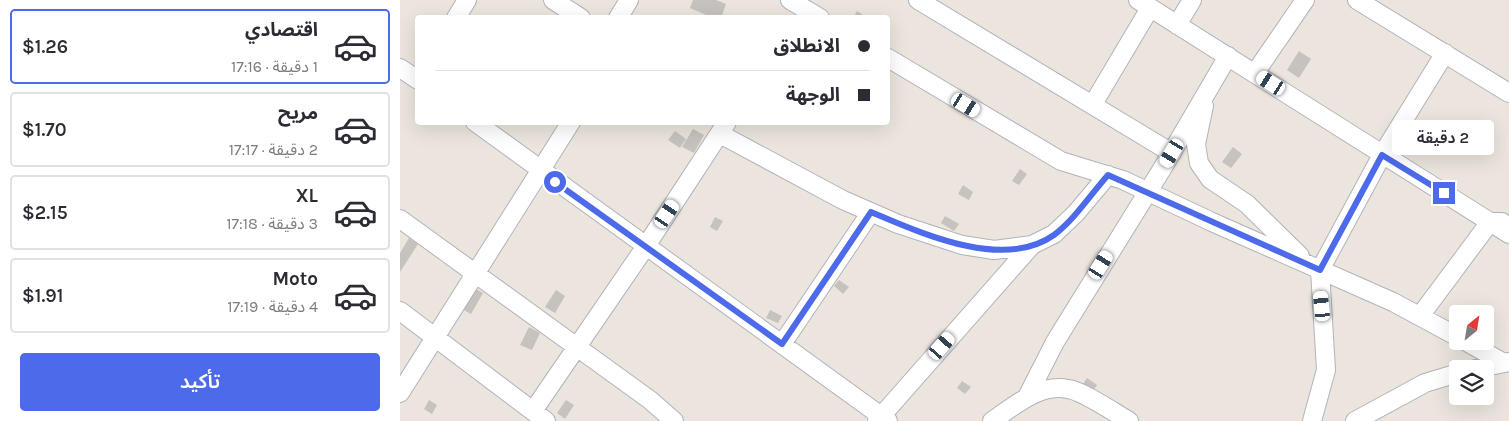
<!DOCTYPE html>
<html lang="ar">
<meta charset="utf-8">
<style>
:root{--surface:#fff;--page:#f7f7f7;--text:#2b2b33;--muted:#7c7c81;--line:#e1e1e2;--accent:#4c6ae9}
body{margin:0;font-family:Karla,"Noto Sans Arabic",sans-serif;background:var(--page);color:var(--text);direction:rtl;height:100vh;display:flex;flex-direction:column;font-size:19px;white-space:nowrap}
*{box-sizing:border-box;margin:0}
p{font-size:16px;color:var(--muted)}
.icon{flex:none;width:28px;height:28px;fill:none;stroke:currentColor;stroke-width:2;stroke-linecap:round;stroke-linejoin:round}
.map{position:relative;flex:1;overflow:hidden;direction:ltr}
.sheet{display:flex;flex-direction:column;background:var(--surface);width:400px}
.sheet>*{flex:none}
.guide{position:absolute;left:15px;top:15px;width:475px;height:110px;border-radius:5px;box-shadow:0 5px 20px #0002;direction:rtl;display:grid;align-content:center;height:110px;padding:0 20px;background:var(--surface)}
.needle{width:32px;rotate:30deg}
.controls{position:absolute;left:1049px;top:305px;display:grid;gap:10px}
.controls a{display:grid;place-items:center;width:45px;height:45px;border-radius:5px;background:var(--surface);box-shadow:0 5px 20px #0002;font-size:25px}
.end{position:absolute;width:22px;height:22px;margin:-11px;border:6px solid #4c6ae9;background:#fff;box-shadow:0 0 0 2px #fff}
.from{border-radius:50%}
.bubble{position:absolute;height:35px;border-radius:5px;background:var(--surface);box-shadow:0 5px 20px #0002;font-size:16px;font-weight:600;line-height:35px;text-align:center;direction:rtl}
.car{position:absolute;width:15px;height:30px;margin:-15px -8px;border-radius:6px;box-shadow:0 0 4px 1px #0007;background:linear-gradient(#fff 24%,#345 0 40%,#fff 0 76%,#345 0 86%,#fff 0)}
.guide b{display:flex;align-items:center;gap:18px;height:48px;font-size:19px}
.guide b+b{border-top:1px solid var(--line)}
.guide i{width:12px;height:12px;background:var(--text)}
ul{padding:9px 0 0;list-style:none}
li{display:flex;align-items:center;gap:15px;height:75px;margin:0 10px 8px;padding:0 10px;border:2px solid var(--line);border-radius:5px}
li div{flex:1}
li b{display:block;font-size:19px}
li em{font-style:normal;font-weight:600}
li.active{border-color:var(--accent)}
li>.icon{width:45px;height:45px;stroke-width:1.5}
.cta{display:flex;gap:10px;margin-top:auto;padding:10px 20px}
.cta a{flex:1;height:58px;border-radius:5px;background:var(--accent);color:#fff;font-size:20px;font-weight:600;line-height:58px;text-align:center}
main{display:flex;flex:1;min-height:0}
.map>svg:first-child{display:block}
</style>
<main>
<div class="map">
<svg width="1109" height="421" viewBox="0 0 1109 421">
<rect width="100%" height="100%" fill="#ebe5dd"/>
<!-- building -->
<path fill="#c6c2bd" d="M293,0H316L326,4L321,18H313L290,8Z
M457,11L467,18H453Z
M899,51L911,59L899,78L887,70Z
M293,129L304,135L294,153L282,147Z
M275,131L286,139L280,148L268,140Z
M833,147L842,154L831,168L822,162Z
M620,169L627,174L619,185L612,181Z
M563,185L573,192L569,200L558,194Z
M545,216L559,224L554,231L541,223Z
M315,217L323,221L317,231L310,227Z
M9,238L18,244L0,272V253Z
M439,280L449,287L443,294L434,286Z
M72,287L83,293L71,314L60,308Z
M156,290L165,296L155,313L145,307Z
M370,310L382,316L378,323L366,318Z
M129,327L140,333L132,350L120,345Z
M687,378L697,385L693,391L683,384Z
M562,381L571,387L565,394L557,388Z
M29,400L37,405L32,414L24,409Z
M166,400L174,405L165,419L157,413Z"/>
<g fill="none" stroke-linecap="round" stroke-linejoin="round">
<defs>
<path id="minor" d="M153,0L181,18
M390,0L420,18
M518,0L772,153
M738,0L1109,234
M957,0L1109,93
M56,18L67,0
M218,18L229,0
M777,25L792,0
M488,58L661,161L723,180L812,222L993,302L1058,337
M0,68L18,80
M855,73L905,0
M693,104L750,8
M804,106L796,144L799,163L810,179L847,204L900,256
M75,122L488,421
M320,134L443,200L498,224L562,245L594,250L632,245L654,234L676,213L708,175
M0,219L250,400L274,421
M0,311L146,421
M1020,316L1090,222H1102
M1065,341L1104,363
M382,344L471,212
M1075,369L1109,362
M0,393L171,122
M627,397L655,342L762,169L828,56
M133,411L246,246L327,122
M477,421L632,245
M592,421C614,406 640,383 668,389C683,391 715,413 729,421
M912,421L926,370L920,270L982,155L1045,53
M955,421L1025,383L1058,373"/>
</defs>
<!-- minor casing -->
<use href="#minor" stroke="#b1b3bc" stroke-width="20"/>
<!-- minor -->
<use href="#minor" stroke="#fff" stroke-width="18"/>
</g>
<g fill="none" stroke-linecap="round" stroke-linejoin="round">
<!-- route -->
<path stroke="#4c6ae9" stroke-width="6" d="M155,182L382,344L471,212C521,233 603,271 654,235C675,219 691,194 708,175L920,270L982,155L1044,193"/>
</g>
</svg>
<div class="controls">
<a><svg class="needle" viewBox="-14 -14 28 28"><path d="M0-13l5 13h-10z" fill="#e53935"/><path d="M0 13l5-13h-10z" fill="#7c7c81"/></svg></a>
<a><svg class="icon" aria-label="layers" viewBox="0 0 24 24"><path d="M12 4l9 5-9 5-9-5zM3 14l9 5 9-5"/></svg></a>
</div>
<i class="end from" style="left:155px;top:182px"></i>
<i class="end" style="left:1044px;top:193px"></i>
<div class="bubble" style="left:992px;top:120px;width:102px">2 دقيقة</div>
<i class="car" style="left:871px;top:83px;rotate:303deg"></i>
<i class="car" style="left:566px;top:105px;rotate:121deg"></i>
<i class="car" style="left:772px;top:153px;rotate:211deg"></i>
<i class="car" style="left:267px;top:214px;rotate:34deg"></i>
<i class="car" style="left:701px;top:265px;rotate:32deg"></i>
<i class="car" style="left:922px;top:306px;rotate:354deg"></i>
<i class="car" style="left:542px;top:346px;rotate:41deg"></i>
<div class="guide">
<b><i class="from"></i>الانطلاق</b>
<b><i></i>الوجهة</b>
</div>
</div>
<section class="sheet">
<ul>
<li class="active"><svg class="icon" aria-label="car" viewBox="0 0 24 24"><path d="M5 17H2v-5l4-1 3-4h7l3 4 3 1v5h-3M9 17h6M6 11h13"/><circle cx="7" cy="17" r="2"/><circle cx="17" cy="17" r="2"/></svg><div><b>اقتصادي</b><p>1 دقيقة · 17:16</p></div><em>$1.26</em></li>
<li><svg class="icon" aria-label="car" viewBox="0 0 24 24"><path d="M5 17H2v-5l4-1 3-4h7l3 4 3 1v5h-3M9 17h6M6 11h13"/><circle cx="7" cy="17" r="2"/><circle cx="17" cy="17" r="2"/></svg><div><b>مريح</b><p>2 دقيقة · 17:17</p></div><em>$1.70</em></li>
<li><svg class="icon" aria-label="car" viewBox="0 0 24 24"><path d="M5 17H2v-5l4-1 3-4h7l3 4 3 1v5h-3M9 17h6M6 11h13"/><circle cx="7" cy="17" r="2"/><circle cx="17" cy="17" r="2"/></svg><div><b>XL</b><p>3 دقيقة · 17:18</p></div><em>$2.15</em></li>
<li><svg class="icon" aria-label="car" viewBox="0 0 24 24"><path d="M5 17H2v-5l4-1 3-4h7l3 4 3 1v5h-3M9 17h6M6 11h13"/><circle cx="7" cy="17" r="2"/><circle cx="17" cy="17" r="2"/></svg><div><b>Moto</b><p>4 دقيقة · 17:19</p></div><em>$1.91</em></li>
</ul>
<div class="cta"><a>تأكيد</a></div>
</section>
</main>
